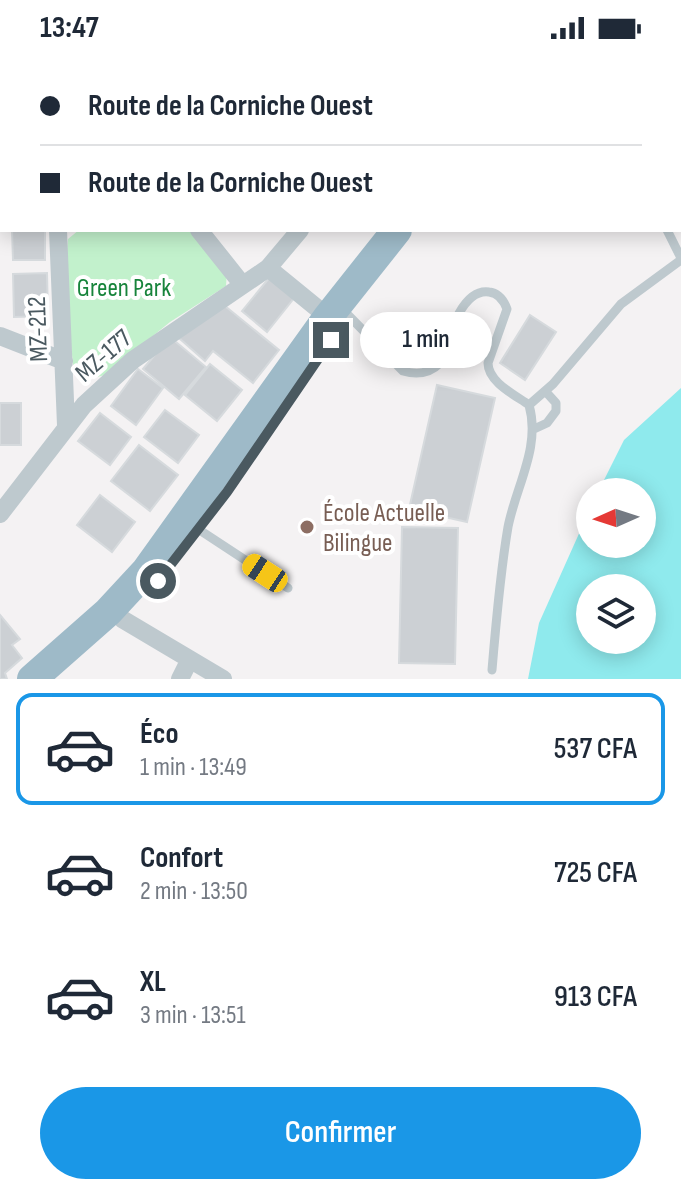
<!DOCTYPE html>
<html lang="fr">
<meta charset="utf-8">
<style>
:root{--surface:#fff;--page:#f6f6f7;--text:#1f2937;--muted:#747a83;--line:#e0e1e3;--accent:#1a97e7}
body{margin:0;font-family:"Sofia Sans Condensed",sans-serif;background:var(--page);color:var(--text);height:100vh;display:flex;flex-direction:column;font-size:30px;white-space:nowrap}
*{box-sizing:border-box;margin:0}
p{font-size:26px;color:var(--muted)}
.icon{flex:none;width:44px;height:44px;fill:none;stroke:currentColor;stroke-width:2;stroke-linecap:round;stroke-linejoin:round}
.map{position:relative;height:623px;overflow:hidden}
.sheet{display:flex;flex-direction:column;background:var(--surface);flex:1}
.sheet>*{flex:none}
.guide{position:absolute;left:0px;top:0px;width:682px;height:176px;box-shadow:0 4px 20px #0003;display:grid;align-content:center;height:176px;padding:0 40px;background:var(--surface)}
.needle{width:52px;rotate:267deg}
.buttons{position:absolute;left:576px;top:422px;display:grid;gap:16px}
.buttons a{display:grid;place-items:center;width:80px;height:80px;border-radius:50%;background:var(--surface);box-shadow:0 4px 20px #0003;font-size:40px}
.end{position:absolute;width:36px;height:36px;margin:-18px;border:10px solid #4a5960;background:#fff;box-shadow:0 0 0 4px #fff}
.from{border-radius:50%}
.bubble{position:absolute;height:56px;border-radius:28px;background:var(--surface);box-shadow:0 4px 20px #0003;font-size:26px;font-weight:600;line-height:56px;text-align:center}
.car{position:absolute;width:24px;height:48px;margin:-24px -12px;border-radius:10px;box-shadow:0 0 6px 2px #0007;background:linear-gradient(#f5c518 24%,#345 0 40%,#f5c518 0 76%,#345 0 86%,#f5c518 0)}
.guide b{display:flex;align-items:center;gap:28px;height:76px;font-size:30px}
.guide b+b{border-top:2px solid var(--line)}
.guide i{width:20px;height:20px;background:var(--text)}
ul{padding:14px 0 0;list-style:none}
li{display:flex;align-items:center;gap:24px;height:112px;margin:0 16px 12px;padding:0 24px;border:4px solid transparent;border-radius:16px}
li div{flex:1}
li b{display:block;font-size:30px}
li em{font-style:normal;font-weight:600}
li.current{border-color:var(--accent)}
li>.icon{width:72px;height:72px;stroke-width:1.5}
.action{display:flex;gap:16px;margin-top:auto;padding:16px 40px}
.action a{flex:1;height:92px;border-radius:48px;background:var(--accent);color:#fff;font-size:32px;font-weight:600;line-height:92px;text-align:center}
.status{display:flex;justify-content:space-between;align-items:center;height:56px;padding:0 40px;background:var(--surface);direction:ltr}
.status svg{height:22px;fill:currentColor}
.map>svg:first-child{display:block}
</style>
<div class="status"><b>13:47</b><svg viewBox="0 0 49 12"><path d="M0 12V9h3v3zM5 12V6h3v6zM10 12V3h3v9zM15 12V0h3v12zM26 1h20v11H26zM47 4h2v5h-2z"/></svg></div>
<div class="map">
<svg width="681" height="623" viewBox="0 0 681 623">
<rect width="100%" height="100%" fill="#f4f2f3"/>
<!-- green -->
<path fill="#c2f1cc" d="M79,174H193L227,215L226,230L170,266L105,319L89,323L74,316C69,273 64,226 68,183Z"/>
<!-- water -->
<path fill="#8feaed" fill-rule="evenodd" d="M681,332V623H528L539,567L590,453V488H642V436H598L624,384ZM590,532H642V584H590Z"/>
<!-- building -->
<path fill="#ccd0d4" stroke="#d6dadd" stroke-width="2" d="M72,0H124L72,2Z
M135,0H191V2H135Z
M12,174H45V204H13Z
M47,217L48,260L14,261L13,218Z
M270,221L295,241L267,276L242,255Z
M225,250L279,294L253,327L213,295L205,305L179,282Z
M530,259L556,276L525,324L500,307Z
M170,281L206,311L179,343L143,313Z
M210,308L242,334L217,365L185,339Z
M138,313L163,332L136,369L111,350Z
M437,329L495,342L467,466L409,453Z
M0,347H21V389H0Z
M165,354L199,379L178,407L144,381Z
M100,357L131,381L110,409L78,385Z
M139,389L178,419L150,455L111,425Z
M100,439L135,466L112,496L77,469Z
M402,471L458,472L455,608L399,607Z
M0,559L20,583L12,589L22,602L5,617L7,623H0Z"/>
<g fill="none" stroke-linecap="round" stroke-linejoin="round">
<!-- service -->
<path stroke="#bec9ce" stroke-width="9" d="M667,174L681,202
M348,259L403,315C417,319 429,318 440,307C447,287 460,232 489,236C499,237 504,245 507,253L488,307C488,326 515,339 529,349
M534,373L547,367L556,355V347L546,336
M198,473L288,532
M492,614C496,566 500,518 508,471C516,430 541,391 529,349L553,328L621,248L681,204"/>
<!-- minor -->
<path stroke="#bec9ce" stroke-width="18" d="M8,0L13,2
M57,0V2
M207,0V2
M356,0L357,2
M0,141L2,142
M58,174L66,369
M199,174L242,228
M268,212L328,261
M0,280L64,305
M0,458L84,349L133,304L268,212L300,174
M122,563L223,623
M180,623L189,605"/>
<!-- trunk -->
<path stroke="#9ebac8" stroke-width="30" d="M549,2L551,0
M32,623L108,556L146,515L328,261L397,174"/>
</g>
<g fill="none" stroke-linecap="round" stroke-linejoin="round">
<!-- route -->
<path stroke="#4a5960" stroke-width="10" d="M158,525L227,436L331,284"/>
</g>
<!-- markers -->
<circle fill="#8d6e63" stroke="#fff" stroke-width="3" cx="307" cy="471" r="8"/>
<g text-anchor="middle" stroke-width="8" stroke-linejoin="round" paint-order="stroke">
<!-- park labels -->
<g font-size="26" fill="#17843b" stroke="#fff">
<text x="124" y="240">Green Park</text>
</g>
<!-- street labels -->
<g font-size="26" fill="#4a5960" stroke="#fff">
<text transform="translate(37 273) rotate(-92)" y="9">MZ-212</text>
<text transform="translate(103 299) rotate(-41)" y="9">MZ-177</text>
</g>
<!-- education labels -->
<g font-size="26" fill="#785e54" stroke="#fff" text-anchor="start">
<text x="323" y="465">École Actuelle<tspan x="323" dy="30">Bilingue</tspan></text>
</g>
</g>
</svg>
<div class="buttons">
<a><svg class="needle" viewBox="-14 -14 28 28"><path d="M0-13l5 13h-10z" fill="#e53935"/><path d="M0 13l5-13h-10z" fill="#747a83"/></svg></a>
<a><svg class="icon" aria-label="layers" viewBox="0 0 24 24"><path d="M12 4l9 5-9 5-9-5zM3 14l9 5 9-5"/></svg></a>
</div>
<i class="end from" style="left:158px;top:525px"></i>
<i class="end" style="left:331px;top:284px"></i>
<div class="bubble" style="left:360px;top:256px;width:132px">1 min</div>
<i class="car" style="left:265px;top:517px;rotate:303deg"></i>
<div class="guide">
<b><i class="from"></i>Route de la Corniche Ouest</b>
<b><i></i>Route de la Corniche Ouest</b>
</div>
</div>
<section class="sheet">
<ul>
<li class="current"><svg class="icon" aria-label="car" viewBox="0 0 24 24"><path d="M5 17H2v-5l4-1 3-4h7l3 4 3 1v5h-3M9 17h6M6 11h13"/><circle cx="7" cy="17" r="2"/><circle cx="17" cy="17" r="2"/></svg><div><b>Éco</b><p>1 min · 13:49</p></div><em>537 CFA</em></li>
<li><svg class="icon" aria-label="car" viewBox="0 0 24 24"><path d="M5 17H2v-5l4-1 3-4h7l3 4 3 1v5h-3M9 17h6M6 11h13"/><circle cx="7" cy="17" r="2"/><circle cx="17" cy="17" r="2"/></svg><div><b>Confort</b><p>2 min · 13:50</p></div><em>725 CFA</em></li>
<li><svg class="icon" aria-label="car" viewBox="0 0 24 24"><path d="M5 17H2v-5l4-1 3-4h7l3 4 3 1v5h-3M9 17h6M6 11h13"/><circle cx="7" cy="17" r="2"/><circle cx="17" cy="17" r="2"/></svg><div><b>XL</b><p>3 min · 13:51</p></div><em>913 CFA</em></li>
</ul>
<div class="action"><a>Confirmer</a></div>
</section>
